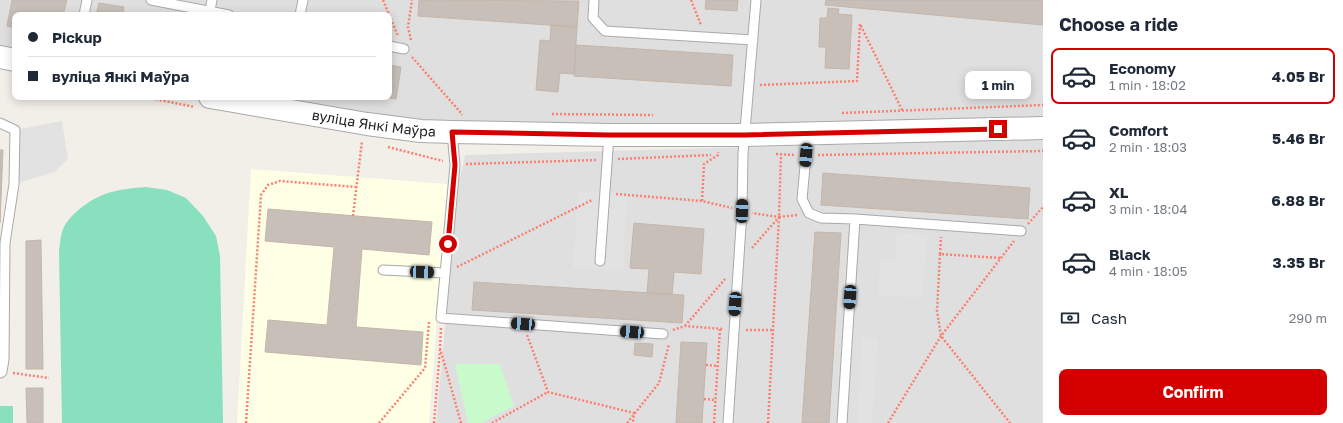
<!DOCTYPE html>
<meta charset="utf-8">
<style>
:root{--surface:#fff;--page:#f6f6f7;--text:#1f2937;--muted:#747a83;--line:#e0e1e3;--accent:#d40000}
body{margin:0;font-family:"Golos Text",sans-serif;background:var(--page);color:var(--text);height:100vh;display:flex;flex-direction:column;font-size:15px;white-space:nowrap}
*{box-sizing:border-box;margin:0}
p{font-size:13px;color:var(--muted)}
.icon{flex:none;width:22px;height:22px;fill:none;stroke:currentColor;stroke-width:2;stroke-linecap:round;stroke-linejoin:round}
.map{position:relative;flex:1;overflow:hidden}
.panel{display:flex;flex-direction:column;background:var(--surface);width:300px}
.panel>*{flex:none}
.guide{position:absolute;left:12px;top:12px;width:380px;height:88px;border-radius:8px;box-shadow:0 2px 10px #0003;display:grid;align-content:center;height:88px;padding:0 16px;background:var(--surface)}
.end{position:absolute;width:18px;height:18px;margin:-9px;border:5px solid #d40000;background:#fff;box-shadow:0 0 0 2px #fff}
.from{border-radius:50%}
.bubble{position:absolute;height:28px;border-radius:8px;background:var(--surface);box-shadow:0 2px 10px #0003;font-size:13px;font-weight:700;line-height:28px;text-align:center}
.car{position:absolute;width:12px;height:24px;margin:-12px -6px;border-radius:5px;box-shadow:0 0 3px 1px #0007;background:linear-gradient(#222 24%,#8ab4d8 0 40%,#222 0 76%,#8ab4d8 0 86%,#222 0)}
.guide b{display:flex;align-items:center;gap:14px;height:38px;font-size:15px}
.guide b+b{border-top:1px solid var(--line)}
.guide i{width:10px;height:10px;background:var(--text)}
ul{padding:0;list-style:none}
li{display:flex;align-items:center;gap:12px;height:56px;margin:0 8px 6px;padding:0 8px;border:2px solid transparent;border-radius:8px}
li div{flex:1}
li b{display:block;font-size:15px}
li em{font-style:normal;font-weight:700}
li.current{border-color:var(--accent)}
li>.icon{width:36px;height:36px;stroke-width:1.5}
h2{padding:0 16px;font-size:18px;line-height:48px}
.pay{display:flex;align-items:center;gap:10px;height:44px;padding:0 16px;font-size:15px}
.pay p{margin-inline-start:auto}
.primary-button{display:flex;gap:8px;margin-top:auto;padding:8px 16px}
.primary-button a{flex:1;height:46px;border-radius:8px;background:var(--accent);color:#fff;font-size:16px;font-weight:700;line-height:46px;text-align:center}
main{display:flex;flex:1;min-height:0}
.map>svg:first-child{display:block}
</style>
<main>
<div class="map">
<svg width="1043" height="423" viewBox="0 0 1043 423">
<rect width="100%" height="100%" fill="#f2efe9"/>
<!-- residential -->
<path fill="#e0dfdf" d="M0,0H1043V123L422,133L228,97H389V15H15V57L0,54Z
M1043,139V423H436L458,187L465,155Z"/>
<!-- education -->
<path fill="#ffffe5" d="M251,169L447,184L429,423H237Z"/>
<!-- park -->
<path fill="#c8facc" d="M455,364H500L514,406L481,423H468Z"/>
<!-- pitch -->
<path fill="#88e0be" d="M146,187L167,190L186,198L203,216L216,236L220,256L223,423H62L59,251C60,245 60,238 62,232C67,215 92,198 108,193C121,189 133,188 146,187Z
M0,406H13V423H0Z"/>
<!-- parking -->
<path fill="#e2e2e2" d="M62,121L68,159L54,172L14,184L15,130Z
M578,192L627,194L623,271L573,268Z
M897,233L927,235L922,298L878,295L880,259L895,260Z
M862,337L878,338L872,423H857Z"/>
<!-- building -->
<path fill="#c7bfb8" stroke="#c4b6ab" d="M12,0H67L63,15H15V28L7,26Z
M419,0L579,1L577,27L418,16Z
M706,0H738L737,11L705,9Z
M826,0H1043V25L825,5Z
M99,3L124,7L123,12L141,15H96Z
M828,8L839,9L838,14L852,15L849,69L825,68L826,47H819L820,18H827Z
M551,25L577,27L574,74L560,73L558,92L536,90L540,40L550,41Z
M576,45L733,55L731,86L574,76Z
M389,65L401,67L396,99L384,97H389Z
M0,150H3L0,223Z
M823,173L1030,188L1028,219L821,205Z
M268,209L432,222L429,255L362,249L356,327L423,332L421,365L265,352L268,320L327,325L334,247L265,241Z
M634,223L704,229L701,274L674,272L672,295L647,293L649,269L630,268Z
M815,232L841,233L829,423H802Z
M41,240L43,369H26V241Z
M474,282L684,295L682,323L472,310Z
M681,342L707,343L702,423H676Z
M635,343L653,344L652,357L634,355Z
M26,388H43V423H27Z"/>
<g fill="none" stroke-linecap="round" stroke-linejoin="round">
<defs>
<path id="service" d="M151,0L229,15
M594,0L593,18L605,31L753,40
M84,15L87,0
M209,15L212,0
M300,15L303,0
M389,46L404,49
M0,123L15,130L14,184L5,243L4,359L2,372L0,373
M452,132L455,165L441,318L663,334
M808,134L802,199L809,213L821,218L855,219L1021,231
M600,261L609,135
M383,270L445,273
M728,423L742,211L743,154L756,0
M842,423L855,219"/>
<g id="tertiary">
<path d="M0,57L15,60"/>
<path id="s1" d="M210,97L367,124L421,131L452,132L609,135H745L1043,128"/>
</g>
</defs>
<!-- service casing -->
<use href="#service" stroke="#a9a9a9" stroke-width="11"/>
<!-- tertiary casing -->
<use href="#tertiary" stroke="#a9a9a9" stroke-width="24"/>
<!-- path -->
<path stroke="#fa8072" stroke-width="2.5" stroke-dasharray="2 2" stroke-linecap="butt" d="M383,0L398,36
M691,0L701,25
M411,40L408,27L412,0
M412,57L461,113L462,115
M760,85L857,81L860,24L902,110
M144,97L195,107
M842,113L1043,105
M552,114L653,115
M388,147L443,161
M776,154L795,155
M818,155L1043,151
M618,159L711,155
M466,164L597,160
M616,194L702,201L732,208
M702,201L704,164L718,155V152
M353,216L362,141
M779,217L797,215
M1028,224L1043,207
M752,248L779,217L752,213
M940,254L941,237
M1000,258L940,254L937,311L941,336L1010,423
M457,267L592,200
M685,326L725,279
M441,328L440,348L461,423
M673,330L685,326L723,329
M746,330H772
M527,335L548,392L634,413L633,423
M706,365L718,366
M13,373L49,378
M704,399L716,400
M246,423L261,195L268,185L280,181L356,187
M379,423L425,368L429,322
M434,423L440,350
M492,423L548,392
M627,423L659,383L669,344
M714,423L720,329
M768,423L779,217L781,154
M888,423L941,336L1014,241"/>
<!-- service -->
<use href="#service" stroke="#fff" stroke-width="9"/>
<!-- tertiary -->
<use href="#tertiary" stroke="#fff" stroke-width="22"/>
</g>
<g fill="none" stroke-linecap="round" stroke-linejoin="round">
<!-- route -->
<path stroke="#d40000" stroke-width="5" d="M448,244L455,165L452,132L609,135H745L998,129"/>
</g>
<g text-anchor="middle" stroke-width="3" stroke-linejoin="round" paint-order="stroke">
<!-- street labels -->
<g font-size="14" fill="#222" stroke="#fff">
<text dy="5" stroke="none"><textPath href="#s1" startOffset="166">вуліца Янкі Маўра</textPath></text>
</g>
</g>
</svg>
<i class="end from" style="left:448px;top:244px"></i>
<i class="end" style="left:998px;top:129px"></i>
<div class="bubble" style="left:965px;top:71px;width:66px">1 min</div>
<i class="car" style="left:806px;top:155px;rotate:185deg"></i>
<i class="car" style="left:742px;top:211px;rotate:2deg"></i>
<i class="car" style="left:422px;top:272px;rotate:92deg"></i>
<i class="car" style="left:850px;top:297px;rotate:184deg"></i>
<i class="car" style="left:735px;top:304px;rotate:184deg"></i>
<i class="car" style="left:523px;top:324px;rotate:274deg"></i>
<i class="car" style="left:632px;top:332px;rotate:274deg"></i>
<div class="guide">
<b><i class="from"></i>Pickup</b>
<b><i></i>вуліца Янкі Маўра</b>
</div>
</div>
<section class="panel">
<h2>Choose a ride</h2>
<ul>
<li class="current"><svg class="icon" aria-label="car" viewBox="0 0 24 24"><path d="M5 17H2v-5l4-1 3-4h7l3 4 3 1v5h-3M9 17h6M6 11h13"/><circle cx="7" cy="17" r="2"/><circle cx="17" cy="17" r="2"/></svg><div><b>Economy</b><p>1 min · 18:02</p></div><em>4.05 Br</em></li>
<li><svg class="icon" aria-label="car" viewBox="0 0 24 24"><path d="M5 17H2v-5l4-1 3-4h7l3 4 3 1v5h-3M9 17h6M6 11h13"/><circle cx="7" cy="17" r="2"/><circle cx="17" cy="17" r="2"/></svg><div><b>Comfort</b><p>2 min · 18:03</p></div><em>5.46 Br</em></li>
<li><svg class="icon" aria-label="car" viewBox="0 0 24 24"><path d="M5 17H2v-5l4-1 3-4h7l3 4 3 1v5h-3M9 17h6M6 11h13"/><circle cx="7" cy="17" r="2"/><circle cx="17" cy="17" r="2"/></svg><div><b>XL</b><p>3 min · 18:04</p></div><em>6.88 Br</em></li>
<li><svg class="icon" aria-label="car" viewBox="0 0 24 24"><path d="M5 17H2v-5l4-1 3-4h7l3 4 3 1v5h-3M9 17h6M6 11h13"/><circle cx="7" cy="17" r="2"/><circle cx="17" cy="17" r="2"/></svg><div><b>Black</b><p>4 min · 18:05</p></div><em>3.35 Br</em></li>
</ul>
<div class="pay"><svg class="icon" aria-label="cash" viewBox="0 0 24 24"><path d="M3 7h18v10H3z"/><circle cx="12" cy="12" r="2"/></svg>Cash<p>290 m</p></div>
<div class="primary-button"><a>Confirm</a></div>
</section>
</main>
